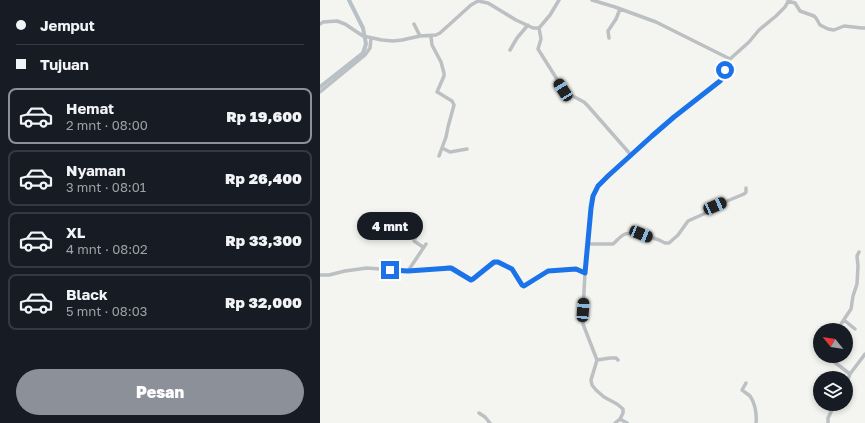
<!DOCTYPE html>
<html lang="id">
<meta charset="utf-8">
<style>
:root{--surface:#171b24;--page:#242831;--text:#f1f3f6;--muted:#9ea1a6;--line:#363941;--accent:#8c9099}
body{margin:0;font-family:"Golos Text",sans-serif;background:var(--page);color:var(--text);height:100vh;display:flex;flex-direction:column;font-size:15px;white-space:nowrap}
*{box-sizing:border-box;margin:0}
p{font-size:13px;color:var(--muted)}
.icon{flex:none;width:22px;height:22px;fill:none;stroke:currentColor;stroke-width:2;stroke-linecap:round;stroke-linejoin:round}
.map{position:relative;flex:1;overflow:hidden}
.side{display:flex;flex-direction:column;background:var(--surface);width:320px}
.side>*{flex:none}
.guide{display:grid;align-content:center;height:88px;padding:0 16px;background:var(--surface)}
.needle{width:26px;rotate:300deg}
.tools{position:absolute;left:493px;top:323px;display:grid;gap:8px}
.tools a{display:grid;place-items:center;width:40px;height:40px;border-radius:50%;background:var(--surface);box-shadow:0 2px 6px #0003;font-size:20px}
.end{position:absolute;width:18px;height:18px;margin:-9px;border:5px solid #1a73e8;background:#fff;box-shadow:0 0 0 2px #fff}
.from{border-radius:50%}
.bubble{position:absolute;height:28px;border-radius:14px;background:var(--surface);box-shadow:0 2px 6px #0003;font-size:13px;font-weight:800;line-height:28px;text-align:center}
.car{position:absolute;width:12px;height:24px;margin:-12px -6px;border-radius:5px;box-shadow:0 0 3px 1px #0007;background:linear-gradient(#222 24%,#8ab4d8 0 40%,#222 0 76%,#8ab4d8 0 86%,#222 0)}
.guide b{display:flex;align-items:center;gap:14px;height:38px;font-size:15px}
.guide b+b{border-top:1px solid var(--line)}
.guide i{width:10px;height:10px;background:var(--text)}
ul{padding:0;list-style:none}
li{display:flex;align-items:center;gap:12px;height:56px;margin:0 8px 6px;padding:0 8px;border:2px solid var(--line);border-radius:8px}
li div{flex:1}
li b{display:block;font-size:15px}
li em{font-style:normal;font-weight:800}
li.selected{border-color:var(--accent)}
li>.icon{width:36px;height:36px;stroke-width:1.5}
.button{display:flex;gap:8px;margin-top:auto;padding:8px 16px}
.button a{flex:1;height:46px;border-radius:24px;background:var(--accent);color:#fff;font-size:16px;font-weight:800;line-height:46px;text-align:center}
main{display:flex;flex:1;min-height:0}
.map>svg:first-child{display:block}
</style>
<main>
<section class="side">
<div class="guide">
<b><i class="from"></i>Jemput</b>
<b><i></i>Tujuan</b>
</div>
<ul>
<li class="selected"><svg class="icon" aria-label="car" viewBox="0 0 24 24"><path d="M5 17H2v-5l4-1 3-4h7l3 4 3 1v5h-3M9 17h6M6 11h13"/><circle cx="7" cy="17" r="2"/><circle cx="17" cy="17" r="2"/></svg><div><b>Hemat</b><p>2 mnt · 08:00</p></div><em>Rp 19,600</em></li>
<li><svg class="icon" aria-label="car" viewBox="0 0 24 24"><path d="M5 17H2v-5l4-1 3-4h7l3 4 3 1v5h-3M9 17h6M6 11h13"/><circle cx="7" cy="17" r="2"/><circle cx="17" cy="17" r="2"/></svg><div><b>Nyaman</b><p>3 mnt · 08:01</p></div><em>Rp 26,400</em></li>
<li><svg class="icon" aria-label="car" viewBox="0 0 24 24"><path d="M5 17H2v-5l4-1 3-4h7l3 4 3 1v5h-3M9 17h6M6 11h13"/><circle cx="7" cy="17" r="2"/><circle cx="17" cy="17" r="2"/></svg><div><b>XL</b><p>4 mnt · 08:02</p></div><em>Rp 33,300</em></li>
<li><svg class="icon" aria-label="car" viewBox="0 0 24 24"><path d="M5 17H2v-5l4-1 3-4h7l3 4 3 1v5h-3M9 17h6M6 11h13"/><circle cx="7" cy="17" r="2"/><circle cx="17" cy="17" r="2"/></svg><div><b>Black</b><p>5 mnt · 08:03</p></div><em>Rp 32,000</em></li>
</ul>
<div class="button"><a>Pesan</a></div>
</section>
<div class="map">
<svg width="545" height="423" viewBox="0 0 545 423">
<rect width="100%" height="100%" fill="#f4f4f1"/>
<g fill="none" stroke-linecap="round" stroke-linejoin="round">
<!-- river -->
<path stroke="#b7c1c6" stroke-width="4" d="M0,87L43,53L46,44L43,28L29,0"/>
<!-- minor -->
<path stroke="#bcc0c3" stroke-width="3.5" d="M272,0L295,7L336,22L410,59
M468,1L475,3L480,11L494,16L496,18L500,25L508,29L514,30L524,26L542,28H545
M0,24L3,22L17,21L25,24L43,36L62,40L73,41L82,40L100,36L116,35L120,33L151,5L158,1L168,3L196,20L213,28H219L230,15L239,0
M94,24L100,36
M219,28L221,39L218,49L245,92L264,102L268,106L311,155
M111,36L112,45L121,62L124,73V76L117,92L119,93L132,101L134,105L128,127L126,137L119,156
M289,38L288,31L296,19L300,9
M190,50L197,38L208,25
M0,92L45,55L50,48L51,38
M122,148L130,152L147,149
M99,231L94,241L103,247
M268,244H293C297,241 300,236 305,234C308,233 311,234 315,232L339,240L345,243H349L358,235L368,221L388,212L395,206L424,194L426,192V188
M88,271L106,244
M0,275H9L25,271L47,268L88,271L114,269L129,267L133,268L151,280L153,279L176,262L192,269L202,285L204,286L228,271L256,269L265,273
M524,320L535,329
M517,330L531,309L533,296L537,284L538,266L537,256L539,252
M510,356L513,361L530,374
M291,358H296L298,360
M277,360L290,358
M426,383L422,390C424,392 428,394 430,396C435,403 437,415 436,423
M526,384L530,374L545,354
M159,413L165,417L170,423
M300,419L303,413V409L297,404L284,397L276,390L272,385L271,380L277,360L263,324V310L265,273L271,208L273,196L278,186L288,175L354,117L400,81L404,75L410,59L429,42L439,30L456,16L465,7L469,0
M295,423L300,419L307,423
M508,423V418L515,404"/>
</g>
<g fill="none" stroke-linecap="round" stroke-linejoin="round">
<!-- route -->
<path stroke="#1a73e8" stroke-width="5" d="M70,270L88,271L131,268L151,280L153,279L174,262H178L192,269L202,285L204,286L228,271L256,269L265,273L271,208L273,196L278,186L288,176L332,136L354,117L400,81L402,78L405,70"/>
</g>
</svg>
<div class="tools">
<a><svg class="needle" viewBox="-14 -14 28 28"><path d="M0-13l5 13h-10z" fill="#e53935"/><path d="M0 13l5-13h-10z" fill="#9ea1a6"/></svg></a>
<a><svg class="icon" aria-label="layers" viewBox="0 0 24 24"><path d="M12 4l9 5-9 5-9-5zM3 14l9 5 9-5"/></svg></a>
</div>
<i class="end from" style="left:405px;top:70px"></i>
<i class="end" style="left:70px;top:270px"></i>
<div class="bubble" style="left:37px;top:212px;width:66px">4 mnt</div>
<i class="car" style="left:243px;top:90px;rotate:328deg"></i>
<i class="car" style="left:395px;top:206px;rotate:66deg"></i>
<i class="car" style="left:321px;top:234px;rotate:112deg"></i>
<i class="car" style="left:263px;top:310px;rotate:4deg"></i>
</div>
</main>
